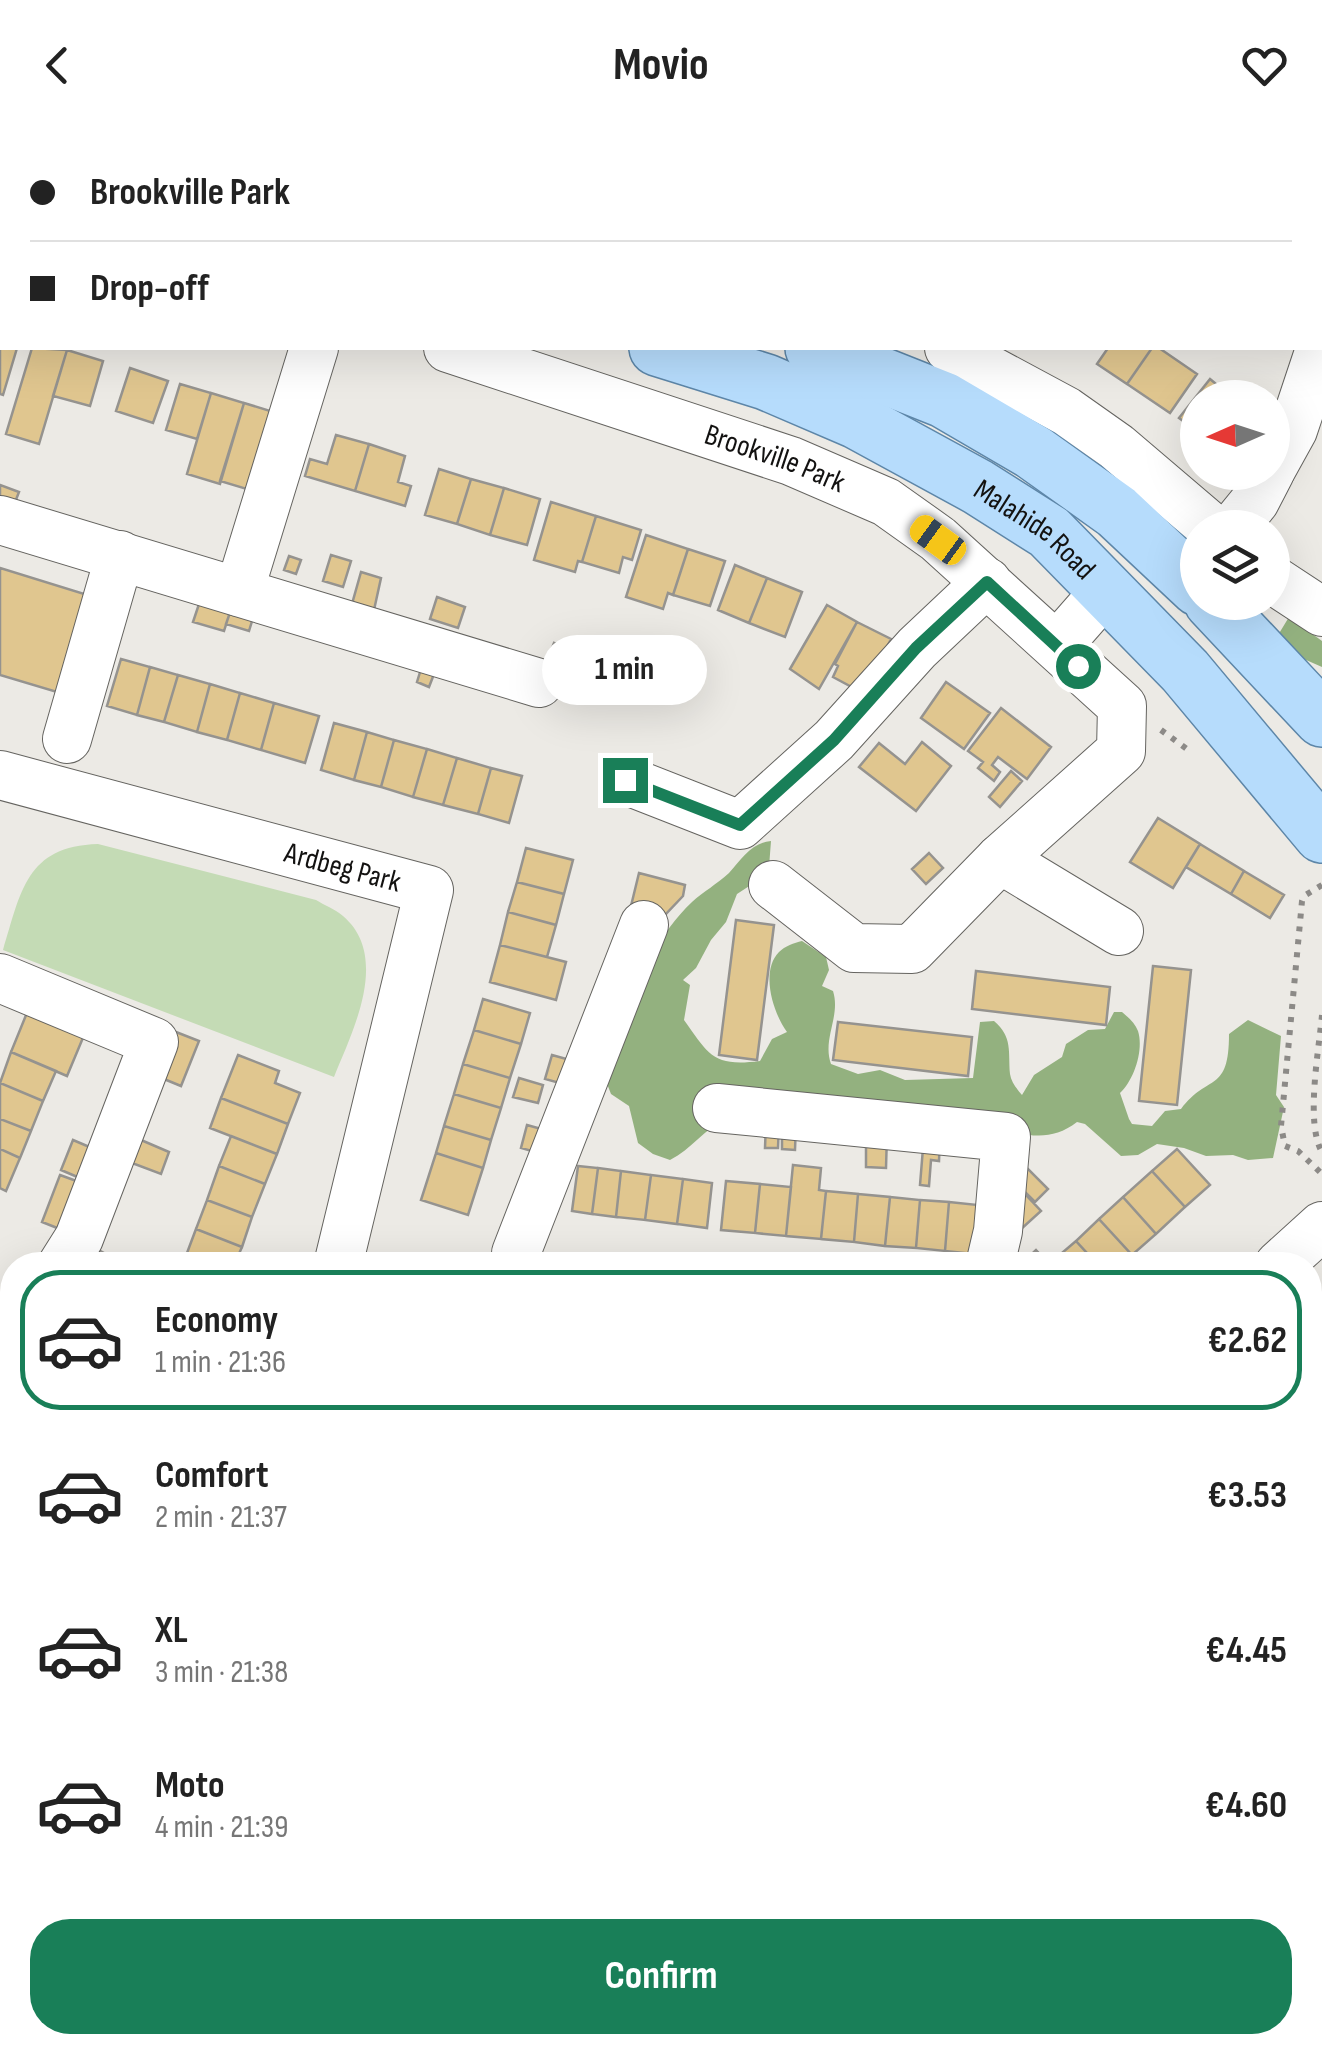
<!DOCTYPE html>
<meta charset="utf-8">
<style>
:root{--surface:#fff;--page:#f2f2f2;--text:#222;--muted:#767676;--line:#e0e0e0;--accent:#197f58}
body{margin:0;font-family:"Sofia Sans Condensed",sans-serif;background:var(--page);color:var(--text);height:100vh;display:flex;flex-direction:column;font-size:38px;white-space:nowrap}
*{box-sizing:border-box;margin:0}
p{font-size:32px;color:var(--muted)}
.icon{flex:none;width:55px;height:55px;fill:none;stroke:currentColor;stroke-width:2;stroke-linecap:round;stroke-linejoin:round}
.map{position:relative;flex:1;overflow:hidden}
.drawer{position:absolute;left:0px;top:1122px;width:1322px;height:802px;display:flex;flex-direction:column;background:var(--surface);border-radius:40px 40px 0 0;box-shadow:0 10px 40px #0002}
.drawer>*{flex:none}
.hud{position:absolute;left:0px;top:0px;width:1322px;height:220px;box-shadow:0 10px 40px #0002;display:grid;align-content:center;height:220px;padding:0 30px;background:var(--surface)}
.needle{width:65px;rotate:267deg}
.tools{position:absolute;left:1180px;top:250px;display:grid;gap:20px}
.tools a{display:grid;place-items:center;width:110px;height:110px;border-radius:50%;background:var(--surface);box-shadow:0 10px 40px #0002;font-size:50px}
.end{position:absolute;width:45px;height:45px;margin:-22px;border:12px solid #197f58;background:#fff;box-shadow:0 0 0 5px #fff}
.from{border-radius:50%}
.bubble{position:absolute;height:70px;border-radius:35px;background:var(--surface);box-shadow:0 10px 40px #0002;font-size:32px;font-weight:700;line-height:70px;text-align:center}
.car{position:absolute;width:30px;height:60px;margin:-30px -15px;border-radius:12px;box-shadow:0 0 8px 2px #0007;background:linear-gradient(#f5c518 24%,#345 0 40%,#f5c518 0 76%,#345 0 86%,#f5c518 0)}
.hud b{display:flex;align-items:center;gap:35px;height:95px;font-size:38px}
.hud b+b{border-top:2px solid var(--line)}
.hud i{width:25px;height:25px;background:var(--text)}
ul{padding:18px 0 0;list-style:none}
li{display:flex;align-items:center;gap:30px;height:140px;margin:0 20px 15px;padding:0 10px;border:5px solid transparent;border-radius:40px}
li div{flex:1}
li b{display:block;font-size:38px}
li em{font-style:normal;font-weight:700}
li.on{border-color:var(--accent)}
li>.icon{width:90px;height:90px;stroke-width:1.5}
.cta{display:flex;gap:20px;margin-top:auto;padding:20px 30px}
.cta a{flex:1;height:115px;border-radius:40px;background:var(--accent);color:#fff;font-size:40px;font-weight:700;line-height:115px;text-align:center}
header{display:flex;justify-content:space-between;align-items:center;height:130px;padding:0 30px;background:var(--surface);font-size:45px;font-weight:700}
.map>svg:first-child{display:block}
</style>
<header><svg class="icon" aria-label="back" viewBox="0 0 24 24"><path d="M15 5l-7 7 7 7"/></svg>Movio<svg class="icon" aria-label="heart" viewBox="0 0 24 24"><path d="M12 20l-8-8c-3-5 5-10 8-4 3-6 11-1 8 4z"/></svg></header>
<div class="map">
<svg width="1322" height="1923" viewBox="0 0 1322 1923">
<rect width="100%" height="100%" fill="#eceae5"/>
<!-- green -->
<path fill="#c4dbb5" d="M98,714L316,770C324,775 335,779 343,786C391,827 352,902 334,947L3,820C21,762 26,716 98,714Z"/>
<!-- forest -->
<path fill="#93b17f" d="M1289,487L1322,511V537L1272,515Z
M771,711L769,737L760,749L737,764L726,792L711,810L696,838L683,850L690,855L684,890C709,925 713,937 760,931L772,909L787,902C773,883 760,841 779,822C785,816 794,813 802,811L826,827L829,840L822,856L833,861C841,886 822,909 831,934L858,944L880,940L905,950L973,948L980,892L994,891C1013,907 1008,922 1010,944C1011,952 1017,959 1022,965L1034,945L1062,927L1066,914L1088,900L1105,899L1114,882H1122C1128,887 1135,893 1138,901C1144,920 1134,950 1120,963L1129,989L1132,994L1152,996L1165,981L1181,979C1208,943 1229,964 1229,904L1248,890L1281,906L1276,965L1284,977L1273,1028L1248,1030L1233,1025L1206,1026L1184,1018L1157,1014L1138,1025L1121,1026L1085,994L1077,992C1051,1012 1028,1006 997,998L725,989C703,1000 692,1019 670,1030L653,1024L638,1013L629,976L611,964L604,946C626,887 645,816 692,772C703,762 717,754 729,743C742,729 751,713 771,711Z"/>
<!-- building -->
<path fill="#e0c68f" stroke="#95938f" stroke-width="2.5" d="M0,197L2,218H17L3,265L0,264Z
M32,218L67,220L39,314L6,304Z
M1108,218H1152L1127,254L1097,234Z
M1152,218H1159L1197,244L1170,283L1127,254Z
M67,220L103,231L90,276L53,266Z
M130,238L168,251L153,293L116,281Z
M1210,249L1233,268H1198V302L1179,288Z
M180,254L211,263L197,309L166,300Z
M211,263L244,273L220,354L187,344Z
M244,273L280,284L257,362L220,351Z
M336,305L369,314L355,361L305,346L310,329L327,334Z
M369,314L405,326L398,352L411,356L405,376L355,361Z
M439,339L471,349L457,394L425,385Z
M471,349L504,358L490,405L457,394Z
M0,355L19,362L14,375L0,370Z
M504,358L540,369L527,415L490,405Z
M551,372L596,386L582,432L578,431L575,442L534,430Z
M596,386L641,400L632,430L623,427L619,443L582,432Z
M646,405L688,419L673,465L668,463L663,479L626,467Z
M688,419L725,431L710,476L673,465Z
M331,425L351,431L343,457L323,451Z
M289,426L301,430L296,444L284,440Z
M735,435L767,448L749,493L718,480Z
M0,438L107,471L77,568L0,545Z
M361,442L381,448L374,480L352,474Z
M767,448L802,462L785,507L749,493Z
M204,459L234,469L224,501L193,492Z
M437,467L465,477L458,498L430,489Z
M234,471L256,478L249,501L226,494Z
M827,475L857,492L819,559L790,539Z
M857,492L891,509L863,563L833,547L838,536L835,534Z
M554,513L592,529L582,553L544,537Z
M425,526L439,531L429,557L417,552Z
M121,529L150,537L137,585L107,576Z
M150,537L178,545L164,592L137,585Z
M178,545L210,554L197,602L164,592Z
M946,552L990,583L964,619L921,588Z
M210,554L240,563L227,610L197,602Z
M240,563L274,573L261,620L227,610Z
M274,573L319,586L305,633L261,620Z
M1001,578L1051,617L1027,649L998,627L992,635L1000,642L994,651L978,638L983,632L968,621Z
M334,593L367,602L354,650L321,640Z
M367,602L394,610L381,657L354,650Z
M394,610L427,619L413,667L381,657Z
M922,612L951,636L916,681L859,637L879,613L905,634Z
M427,619L457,628L443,675L413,667Z
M457,628L491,638L478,684L443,675Z
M491,638L522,646L509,693L478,684Z
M1011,641L1022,651L1000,677L989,667Z
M1158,688L1200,714L1173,758L1130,732Z
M1200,714L1244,741L1231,764L1186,737Z
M526,718L573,730L564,764L517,752Z
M929,723L943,738L926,754L912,739Z
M1244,741L1284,765L1270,788L1231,764Z
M639,743L685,755L683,766L662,788L630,780Z
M517,752L564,764L556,795L508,782Z
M508,782L556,795L547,827L500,815Z
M736,790L774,795L757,930L719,925Z
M500,815L566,832L556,870L490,852Z
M1153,836L1191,840L1177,975L1139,971Z
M976,841L1110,857L1106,895L972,879Z
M33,868L90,891L67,946L11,922Z
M483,869L530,883L521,914L474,900Z
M838,892L972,907L968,946L833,930Z
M474,900L521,914L510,948L463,934Z
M176,902L199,911L181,956L159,947Z
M11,922L56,941L43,971L0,953Z
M238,925L279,941L275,953L300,963L288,994L221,968Z
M552,925L581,933L574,957L545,949Z
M463,934L510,948L501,978L454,964Z
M519,948L543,955L538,973L513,967Z
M0,953L43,971L31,1001L0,989Z
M454,964L501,978L491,1010L444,996Z
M221,968L288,994L277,1024L210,998Z
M0,989L31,1001L20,1028L0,1019Z
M766,992H779L778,1018H765Z
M782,993L796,994L795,1020L782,1019Z
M527,995L556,1003L549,1026L521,1018Z
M444,996L491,1010L483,1038L436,1023Z
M866,1003L887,1004L886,1038L866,1037Z
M231,1006L277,1024L265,1054L219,1036Z
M924,1006H940L939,1031L931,1030L929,1056L920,1055Z
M73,1010L106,1024L94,1054L61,1040Z
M141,1010L169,1022L161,1044L132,1033Z
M0,1019L20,1028L6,1061L0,1058Z
M1177,1019L1210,1055L1185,1077L1152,1041Z
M436,1023L483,1038L468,1085L421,1070Z
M1015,1026L1048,1059L1035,1072L1013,1050Z
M793,1035L821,1038L819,1060L826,1061L821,1109L786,1106Z
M219,1036L265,1054L252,1087L207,1070Z
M578,1036L598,1038L592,1084L572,1081Z
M598,1038L621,1041L616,1087L592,1084Z
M621,1041L651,1045L645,1090L616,1087Z
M1152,1041L1185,1077L1156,1104L1123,1067Z
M60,1045L93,1057L75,1105L42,1092Z
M651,1045L683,1049L677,1094L645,1090Z
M683,1049L712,1053L707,1098L677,1094Z
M1011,1049L1041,1081L1020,1100Z
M726,1051L760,1054L755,1103L721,1100Z
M760,1054L791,1057L786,1106L755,1103Z
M826,1061L858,1064L854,1112L821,1109Z
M858,1064L890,1067L885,1116L854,1112Z
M890,1067L920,1070L916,1118L885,1116Z
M1123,1067L1156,1104L1132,1125L1099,1089Z
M207,1070L252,1087L242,1117L196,1099Z
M920,1070L949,1072L945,1121L916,1118Z
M949,1072L978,1075L974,1124L945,1121Z
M1099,1089L1132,1125L1122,1135H1098L1076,1111Z
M196,1099L242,1117L234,1135H195L184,1131Z
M1076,1111L1098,1135H1050L1049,1134Z
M90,1115L116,1130L113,1135H78Z
M1036,1120L1050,1135H1020Z
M12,1146V1175L0,1168Z
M4,1173L12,1177V1191L0,1184Z
M1322,1228V1275L1310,1263V1240Z
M7,1255L12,1260V1285L0,1276V1265Z
M1310,1263L1322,1275V1293L1310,1305Z
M1322,1340V1384L1310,1391V1351Z
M12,1427V1461L0,1454Z
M0,1454L12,1461V1499L0,1491Z
M0,1491L12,1499V1525L6,1536L0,1532Z
M1317,1569L1322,1575V1613L1310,1624V1576Z
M12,1798V1846L0,1850V1800Z
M1310,1801L1322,1814V1859L1310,1846Z
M1310,1857L1322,1870V1879L1310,1890Z
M242,1912H275L285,1923H232Z
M864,1912H900L909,1923H864L858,1917Z
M900,1912H932L920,1923H909Z
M1096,1912H1106L1115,1923H1084Z
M1256,1912L1266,1923H1225L1215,1913Z
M1256,1912H1287L1276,1923H1266Z
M1215,1913L1225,1923H1205Z"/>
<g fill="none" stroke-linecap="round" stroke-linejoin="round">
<defs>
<g id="minor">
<path d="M317,0L325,2"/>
<path d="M0,77H2"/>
<path id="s1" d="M448,218L791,331L886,372L938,409L1122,576L1121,621L1000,729L912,819L854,818L773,755"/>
<path d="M949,218L1066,281L1117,317L1212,398"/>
<path d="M1272,338L1293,300L1322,213"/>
<path d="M0,390L539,553"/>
<path d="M1233,398L1255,371L1270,342"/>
<path d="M1272,449L1322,482"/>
<path d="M239,462L314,218"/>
<path d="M1057,516L1107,459"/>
<path d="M67,609L120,425"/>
<path id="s2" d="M0,645L429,760L338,1135"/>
<path d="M625,650L740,695L834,610L917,518L987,452"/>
<path d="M1000,729L1119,801"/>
<path d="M0,848L154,912L79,1108L62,1135"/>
<path d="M717,978L1006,1007L998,1101L990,1135"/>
<path d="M517,1135L516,1123L644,795"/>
<path d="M1279,1135L1322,1096"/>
<path d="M0,1241L12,1218"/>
<path d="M1310,1409L1322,1398"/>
<path d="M0,1663L12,1647"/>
<path d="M1310,1745L1322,1758"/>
<path d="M657,1912L666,1923"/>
<path d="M128,1923L132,1912"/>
<path d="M427,1923L438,1912"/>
<path d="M737,1923L748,1912"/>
</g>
<g id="major">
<path d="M153,0L161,2"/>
<path d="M0,14H2"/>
<path id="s3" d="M657,218L766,252L857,291L978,357L1049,402L1185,541L1322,705"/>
<path d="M813,218L944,270L1033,322L1117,382L1198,458"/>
<path d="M1212,472L1322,589"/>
</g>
</defs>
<!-- minor casing -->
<use href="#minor" stroke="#656460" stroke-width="50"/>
<!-- major casing -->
<use href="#major" stroke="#5d86a8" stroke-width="58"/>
<!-- path -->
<path stroke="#8c8a87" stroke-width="6" stroke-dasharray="5 8" stroke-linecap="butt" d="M634,2V0
M1161,600L1191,622
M1322,755L1304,766L1302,771L1281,996L1285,1016L1298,1021L1322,1044
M1322,885C1319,920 1305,993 1322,1022"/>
<!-- minor -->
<use href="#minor" stroke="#fff" stroke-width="48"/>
<!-- major -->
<use href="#major" stroke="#b6dcfc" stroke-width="55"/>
</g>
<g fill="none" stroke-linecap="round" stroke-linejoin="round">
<!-- route -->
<path stroke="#197f58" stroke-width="12" d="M625,650L740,695L834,610L916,518L987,452L1078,536"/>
</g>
<g text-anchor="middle" stroke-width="10" stroke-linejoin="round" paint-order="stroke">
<!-- street labels -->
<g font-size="30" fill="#131211" stroke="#fff">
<text dy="10" stroke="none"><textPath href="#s1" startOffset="345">Brookville Park</textPath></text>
<text dy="10" stroke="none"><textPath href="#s3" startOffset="422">Malahide Road</textPath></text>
<text dy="10" stroke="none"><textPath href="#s2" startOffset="355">Ardbeg Park</textPath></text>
</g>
</g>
</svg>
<div class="tools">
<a><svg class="needle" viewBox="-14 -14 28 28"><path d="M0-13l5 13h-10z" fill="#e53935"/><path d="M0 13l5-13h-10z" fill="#767676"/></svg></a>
<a><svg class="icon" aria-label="layers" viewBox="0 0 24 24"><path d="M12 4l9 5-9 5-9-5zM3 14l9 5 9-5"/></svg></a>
</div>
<i class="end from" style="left:1078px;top:536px"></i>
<i class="end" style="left:625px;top:650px"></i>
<div class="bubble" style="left:542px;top:505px;width:165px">1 min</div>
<i class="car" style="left:938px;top:410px;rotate:306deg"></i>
<div class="hud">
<b><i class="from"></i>Brookville Park</b>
<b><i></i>Drop-off</b>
</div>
<section class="drawer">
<ul>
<li class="on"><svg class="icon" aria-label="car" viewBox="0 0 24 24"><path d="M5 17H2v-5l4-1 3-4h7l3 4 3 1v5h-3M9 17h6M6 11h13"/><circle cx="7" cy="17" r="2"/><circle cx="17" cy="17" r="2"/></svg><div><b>Economy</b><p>1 min · 21:36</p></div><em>€2.62</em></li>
<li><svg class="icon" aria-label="car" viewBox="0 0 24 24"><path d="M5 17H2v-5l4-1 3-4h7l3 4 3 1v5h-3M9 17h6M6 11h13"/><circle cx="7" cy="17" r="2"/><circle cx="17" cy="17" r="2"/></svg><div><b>Comfort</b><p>2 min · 21:37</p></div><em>€3.53</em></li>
<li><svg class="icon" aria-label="car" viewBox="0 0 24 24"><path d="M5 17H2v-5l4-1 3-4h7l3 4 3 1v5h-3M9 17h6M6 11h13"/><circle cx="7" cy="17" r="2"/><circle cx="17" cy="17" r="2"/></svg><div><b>XL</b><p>3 min · 21:38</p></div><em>€4.45</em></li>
<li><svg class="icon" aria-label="car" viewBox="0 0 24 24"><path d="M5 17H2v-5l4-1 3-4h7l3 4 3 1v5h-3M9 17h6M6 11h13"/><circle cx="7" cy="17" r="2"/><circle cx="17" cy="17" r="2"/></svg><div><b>Moto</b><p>4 min · 21:39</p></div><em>€4.60</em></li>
</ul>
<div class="cta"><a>Confirm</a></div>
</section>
</div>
